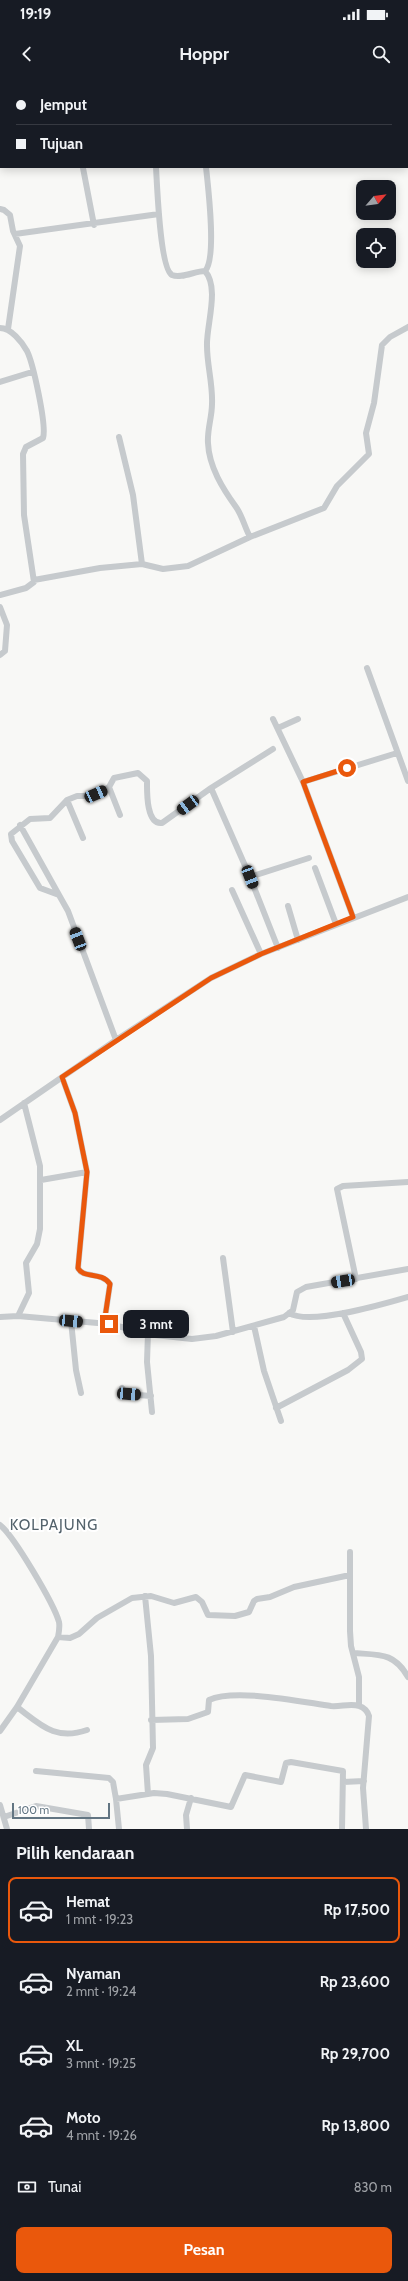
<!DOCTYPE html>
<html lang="id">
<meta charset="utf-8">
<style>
:root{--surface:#171b24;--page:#242831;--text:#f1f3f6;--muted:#9ea1a6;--line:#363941;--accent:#ea580c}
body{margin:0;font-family:Cabin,sans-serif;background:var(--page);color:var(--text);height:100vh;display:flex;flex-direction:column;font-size:15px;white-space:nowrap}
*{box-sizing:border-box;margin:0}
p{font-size:13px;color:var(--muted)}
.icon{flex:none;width:22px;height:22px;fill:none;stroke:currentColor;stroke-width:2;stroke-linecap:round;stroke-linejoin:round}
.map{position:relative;height:1749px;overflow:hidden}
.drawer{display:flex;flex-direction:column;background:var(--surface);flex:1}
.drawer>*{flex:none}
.banner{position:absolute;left:0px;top:0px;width:408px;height:88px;box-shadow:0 2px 10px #0003;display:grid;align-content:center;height:88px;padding:0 16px;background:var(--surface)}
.needle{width:26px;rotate:62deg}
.tools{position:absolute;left:356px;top:100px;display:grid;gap:8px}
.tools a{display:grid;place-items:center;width:40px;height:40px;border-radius:8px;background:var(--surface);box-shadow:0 2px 10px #0003;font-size:20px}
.scale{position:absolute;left:12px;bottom:10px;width:98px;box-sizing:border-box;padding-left:4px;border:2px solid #627582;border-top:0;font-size:11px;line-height:14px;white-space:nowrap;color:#627582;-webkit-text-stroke:3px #fff;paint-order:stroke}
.end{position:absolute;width:18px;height:18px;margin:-9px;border:5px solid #ea580c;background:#fff;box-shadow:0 0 0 2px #fff}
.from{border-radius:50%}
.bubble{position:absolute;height:28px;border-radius:8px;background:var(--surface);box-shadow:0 2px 10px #0003;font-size:13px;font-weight:800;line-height:28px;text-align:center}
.car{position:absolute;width:12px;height:24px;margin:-12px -6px;border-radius:5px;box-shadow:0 0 3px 1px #0007;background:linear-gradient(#222 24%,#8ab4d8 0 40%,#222 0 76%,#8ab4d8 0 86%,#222 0)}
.banner b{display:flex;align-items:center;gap:14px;height:38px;font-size:15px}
.banner b+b{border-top:1px solid var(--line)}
.banner i{width:10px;height:10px;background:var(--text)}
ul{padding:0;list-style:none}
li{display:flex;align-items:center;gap:12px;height:66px;margin:0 8px 6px;padding:0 8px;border:2px solid transparent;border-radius:8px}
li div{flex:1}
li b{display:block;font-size:15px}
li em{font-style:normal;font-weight:800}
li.on{border-color:var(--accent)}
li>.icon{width:36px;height:36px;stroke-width:1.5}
h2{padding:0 16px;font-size:18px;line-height:48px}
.pay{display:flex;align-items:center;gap:10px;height:44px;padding:0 16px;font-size:15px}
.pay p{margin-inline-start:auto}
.button{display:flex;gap:8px;margin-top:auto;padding:8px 16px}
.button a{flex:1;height:46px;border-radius:8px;background:var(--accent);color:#fff;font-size:16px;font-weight:800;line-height:46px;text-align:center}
.status{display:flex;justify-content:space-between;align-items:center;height:28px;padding:0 20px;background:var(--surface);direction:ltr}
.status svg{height:11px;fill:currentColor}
header{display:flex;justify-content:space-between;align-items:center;height:52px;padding:0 16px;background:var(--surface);font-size:18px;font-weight:800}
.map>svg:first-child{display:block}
</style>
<div class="status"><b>19:19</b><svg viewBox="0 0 49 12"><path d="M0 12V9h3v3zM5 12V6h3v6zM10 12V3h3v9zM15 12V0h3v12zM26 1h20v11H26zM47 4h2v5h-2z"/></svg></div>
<header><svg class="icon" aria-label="back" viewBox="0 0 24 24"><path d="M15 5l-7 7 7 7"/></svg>Hoppr<svg class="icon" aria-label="search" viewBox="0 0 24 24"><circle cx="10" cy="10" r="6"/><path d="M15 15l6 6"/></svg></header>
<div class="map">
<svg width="408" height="1749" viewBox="0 0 408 1749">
<rect width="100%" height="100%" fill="#f8f8f6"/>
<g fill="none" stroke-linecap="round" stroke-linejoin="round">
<!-- minor -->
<path stroke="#c6cacd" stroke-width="6" d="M247,0V1
M144,1V0
M162,1L169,0
M156,87C157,103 160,189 172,195C181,199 195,191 205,191C220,208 206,246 207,266C207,285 213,305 212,324C212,337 207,350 208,363C209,387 223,409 236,427C242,435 245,448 250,457
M83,88L94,145
M0,129L4,130L10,135L13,151L20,166L8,249
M15,154L159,134
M205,191C217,179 208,106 206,87
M0,248C11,248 22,262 27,271C33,283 47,346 43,358L26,367L23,374L24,435L34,502L26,508L0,515
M0,302L32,292
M119,357L133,415L142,484
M34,500L100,488L142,484L163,489L188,486L250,457L324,428L337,406L369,374L366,353L374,323L382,265L390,257L408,247
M0,527L7,545L5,571L0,575
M367,588L408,701
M273,639L303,702L353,837
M278,648L298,639
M303,702L397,673
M109,707L120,735
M211,708L250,797L278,868
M67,720L83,758
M20,745L59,815
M315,788L336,844
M250,797L309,778
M232,810L261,874
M288,826L298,860
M116,960L68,831L59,815L40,808L12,761L11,754L30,739L50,738L67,720L77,716H90L106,709L109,707L114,698L138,693L147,701C147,711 146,745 162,743L211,708L273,669
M62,997L75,1033L87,1092L78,1188C83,1199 101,1191 110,1204L104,1244
M0,1040L116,960L211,898L261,874L408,817
M41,1100L87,1092
M223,1178L233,1252
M356,1199L337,1109L343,1106L408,1102
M289,1233C310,1246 384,1224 408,1217
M18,1236L29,1213L26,1183L37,1164L40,1149V1086L24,1023
M0,1237L18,1236L109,1244L155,1255L192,1259L216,1256L284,1237L293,1230L297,1212L306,1207L408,1189
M71,1241L76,1290L81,1313
M254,1246L264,1291L281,1341
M148,1253L147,1282L152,1332
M122,1308L126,1314L151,1316
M276,1328L348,1290L362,1279L361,1272L343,1233
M0,1445C14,1456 54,1524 59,1542C60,1547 59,1552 58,1557L17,1627L0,1651
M350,1472V1551L351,1566L359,1597V1626
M145,1516L151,1576L153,1668L146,1685L148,1714
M58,1557L70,1558L79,1554L97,1538L132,1518L151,1516L174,1523L196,1517L202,1522L208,1535L235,1536L249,1532L254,1521L257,1519L270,1517L294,1507L350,1495
M353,1573C379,1575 394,1572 408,1597
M17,1627C41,1645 55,1661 87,1650
M151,1640L188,1639L208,1632L209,1620C235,1608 302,1622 331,1626C340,1627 351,1623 359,1626C364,1627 368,1632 369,1636L363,1708L366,1749
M36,1691L109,1698L113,1702L116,1719
M343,1702L364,1701
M0,1725L7,1749
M4,1737L36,1726L88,1735L89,1749
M119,1749L116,1719L154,1713L167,1714L231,1727L245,1695L281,1702L286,1683L291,1682L343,1691L342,1749
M187,1749L186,1735L191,1718"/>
</g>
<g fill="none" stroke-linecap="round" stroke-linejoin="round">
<!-- route -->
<path stroke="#ea580c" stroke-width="5" d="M109,1244H104L110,1204C101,1191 83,1199 78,1188L87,1092L75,1033L62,997L211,898L261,874L353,837L303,702L347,688"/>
</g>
<g text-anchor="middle" stroke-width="4" stroke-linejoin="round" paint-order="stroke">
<!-- quarter labels -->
<g font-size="15" letter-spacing="1" fill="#54636c" stroke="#fff">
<text x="54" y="1450">KOLPAJUNG</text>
</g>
</g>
</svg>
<div class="tools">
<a><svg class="needle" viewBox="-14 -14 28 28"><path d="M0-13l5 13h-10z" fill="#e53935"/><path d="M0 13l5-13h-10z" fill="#9ea1a6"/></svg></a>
<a><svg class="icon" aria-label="locate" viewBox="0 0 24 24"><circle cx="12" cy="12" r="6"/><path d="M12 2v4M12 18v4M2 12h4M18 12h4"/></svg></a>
</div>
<div class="scale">100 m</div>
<i class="end from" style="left:347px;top:688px"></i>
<i class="end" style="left:109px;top:1244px"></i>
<div class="bubble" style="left:123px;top:1230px;width:66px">3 mnt</div>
<i class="car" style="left:96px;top:714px;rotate:66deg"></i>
<i class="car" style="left:188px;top:725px;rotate:234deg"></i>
<i class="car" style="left:250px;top:797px;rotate:159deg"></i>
<i class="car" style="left:78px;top:859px;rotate:339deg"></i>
<i class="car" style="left:343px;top:1201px;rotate:261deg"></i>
<i class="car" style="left:71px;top:1241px;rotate:95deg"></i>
<i class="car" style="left:129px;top:1314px;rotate:94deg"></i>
<div class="banner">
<b><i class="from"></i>Jemput</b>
<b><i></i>Tujuan</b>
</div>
</div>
<section class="drawer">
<h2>Pilih kendaraan</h2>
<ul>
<li class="on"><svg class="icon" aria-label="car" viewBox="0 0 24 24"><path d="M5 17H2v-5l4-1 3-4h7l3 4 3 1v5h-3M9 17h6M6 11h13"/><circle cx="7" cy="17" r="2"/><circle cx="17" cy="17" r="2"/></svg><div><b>Hemat</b><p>1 mnt · 19:23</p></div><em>Rp 17,500</em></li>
<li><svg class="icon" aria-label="car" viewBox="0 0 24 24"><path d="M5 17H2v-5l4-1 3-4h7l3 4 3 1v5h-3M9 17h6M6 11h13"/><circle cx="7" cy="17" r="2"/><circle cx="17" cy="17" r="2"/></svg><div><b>Nyaman</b><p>2 mnt · 19:24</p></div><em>Rp 23,600</em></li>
<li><svg class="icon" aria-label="car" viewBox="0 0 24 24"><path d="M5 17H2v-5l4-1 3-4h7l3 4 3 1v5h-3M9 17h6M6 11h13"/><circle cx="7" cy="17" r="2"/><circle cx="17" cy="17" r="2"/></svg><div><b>XL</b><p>3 mnt · 19:25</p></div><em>Rp 29,700</em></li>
<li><svg class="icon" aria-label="car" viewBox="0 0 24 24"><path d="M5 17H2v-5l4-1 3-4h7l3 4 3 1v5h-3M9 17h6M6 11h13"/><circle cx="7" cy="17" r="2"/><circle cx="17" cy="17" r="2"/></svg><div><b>Moto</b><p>4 mnt · 19:26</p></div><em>Rp 13,800</em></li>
</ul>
<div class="pay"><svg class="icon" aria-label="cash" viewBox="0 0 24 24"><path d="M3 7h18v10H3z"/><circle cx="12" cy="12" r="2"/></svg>Tunai<p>830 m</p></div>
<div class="button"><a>Pesan</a></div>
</section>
